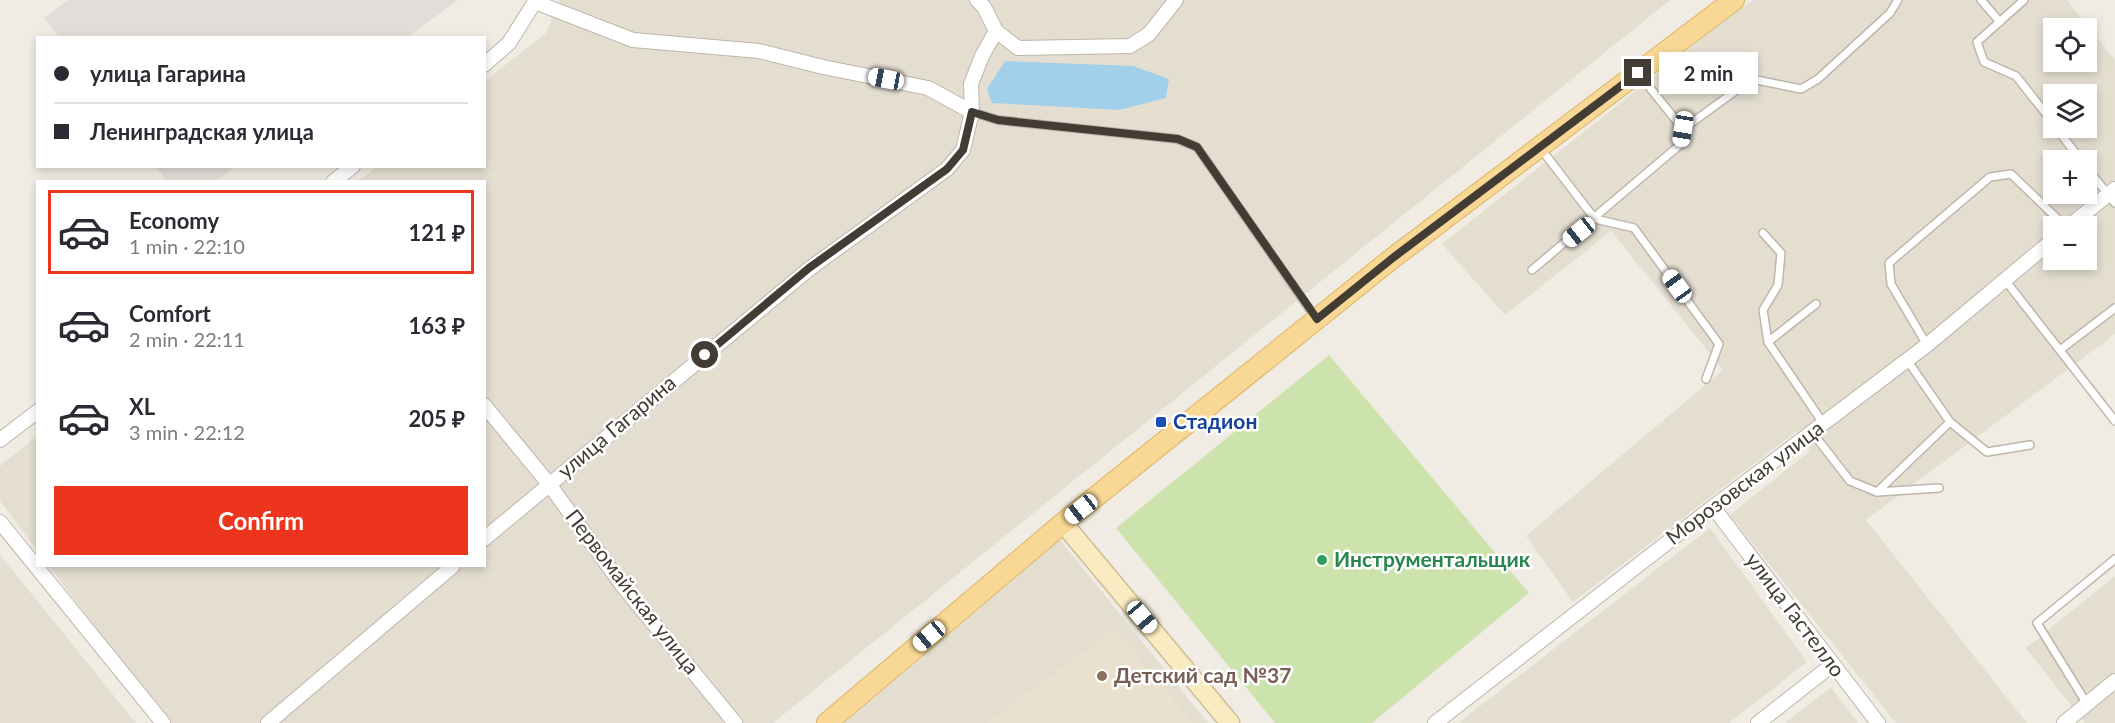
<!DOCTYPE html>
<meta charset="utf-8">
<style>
:root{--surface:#fff;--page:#f2f2f3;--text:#2b2b33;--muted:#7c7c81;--line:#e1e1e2;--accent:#ed351d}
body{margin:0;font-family:Lato,sans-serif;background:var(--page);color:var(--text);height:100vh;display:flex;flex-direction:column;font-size:22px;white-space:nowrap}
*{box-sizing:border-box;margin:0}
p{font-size:20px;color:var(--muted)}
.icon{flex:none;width:33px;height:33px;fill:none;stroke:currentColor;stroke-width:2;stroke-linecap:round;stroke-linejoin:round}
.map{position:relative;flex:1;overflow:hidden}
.panel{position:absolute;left:36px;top:180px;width:450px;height:387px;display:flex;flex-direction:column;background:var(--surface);border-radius:0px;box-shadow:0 3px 9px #0003}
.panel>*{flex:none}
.top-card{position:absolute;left:36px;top:36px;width:450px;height:132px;border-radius:0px;box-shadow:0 3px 9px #0003;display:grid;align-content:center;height:132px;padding:0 18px;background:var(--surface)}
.tools{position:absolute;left:2043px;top:18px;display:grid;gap:12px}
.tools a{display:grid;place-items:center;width:54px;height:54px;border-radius:0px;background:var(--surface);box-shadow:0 3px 9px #0003;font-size:30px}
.end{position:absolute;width:27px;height:27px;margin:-14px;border:8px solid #423c34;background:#fff;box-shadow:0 0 0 3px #fff}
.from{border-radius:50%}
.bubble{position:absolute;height:42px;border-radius:0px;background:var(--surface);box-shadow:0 3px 9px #0003;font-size:20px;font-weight:700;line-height:42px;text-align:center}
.car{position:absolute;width:18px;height:36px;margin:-18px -9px;border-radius:8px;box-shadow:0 0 4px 2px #0007;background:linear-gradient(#fff 24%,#345 0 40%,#fff 0 76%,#345 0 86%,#fff 0)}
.top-card b{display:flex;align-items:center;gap:21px;height:57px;font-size:22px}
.top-card b+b{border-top:2px solid var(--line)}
.top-card i{width:15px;height:15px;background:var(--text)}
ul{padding:10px 0 0;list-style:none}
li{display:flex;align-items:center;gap:18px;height:84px;margin:0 12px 9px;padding:0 6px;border:3px solid transparent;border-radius:0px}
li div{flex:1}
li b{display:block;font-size:22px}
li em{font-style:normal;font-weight:700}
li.current{border-color:var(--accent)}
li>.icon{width:54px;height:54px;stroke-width:1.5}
.primary-button{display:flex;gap:12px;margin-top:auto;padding:12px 18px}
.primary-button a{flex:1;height:69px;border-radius:0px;background:var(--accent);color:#fff;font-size:24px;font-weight:700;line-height:69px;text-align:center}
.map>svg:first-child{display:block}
</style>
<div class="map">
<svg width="2115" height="723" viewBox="0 0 2115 723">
<rect width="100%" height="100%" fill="#f0ece3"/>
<!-- residential -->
<path fill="#e4ded1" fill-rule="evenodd" d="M560,0H1670L773,723H168L49,566H484V182L358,181L377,167L484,166L485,81L546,33Z
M1754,0H2067L2115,60V334L1866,520L2027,723H1896L1730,515L1810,451L1797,431L1573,602L1526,536L1723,370L1611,231L1505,315L1442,244L1734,13ZM2054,28H2086V62H2054ZM2054,94H2086V128H2054ZM2054,160H2086V194H2054ZM2054,226H2086V260H2054Z
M37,436V550L0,501V466Z
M1710,528L1807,662L1729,723H1458Z
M1060,540L1208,723H845Z
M0,555L136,723H0Z
M2115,576V723H2085L2026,648Z
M1831,687L1858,723H1785Z"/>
<!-- industrial -->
<path fill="#e2ddd8" d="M68,0H458L408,37H59L44,18Z
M156,167H235L214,182L167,181Z"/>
<!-- education -->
<path fill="#e9e0cd" d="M1115,629L1193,723H986Z"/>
<!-- green -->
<path fill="#cde3ad" d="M1329,355L1529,593L1372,723H1275L1116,528Z"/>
<!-- water -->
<path fill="#a2d0eb" d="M1005,61L1133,66L1169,79L1166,98L1119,110L992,103L987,89Z"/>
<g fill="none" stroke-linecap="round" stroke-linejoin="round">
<defs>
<path id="lane" d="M1981,0L2000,22
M2024,0L1977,42L1984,62L2016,76L2054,124
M972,112L998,120L1177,139L1197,147L1315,317
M2056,128L2081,160
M1683,129L1752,79L1801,89L1818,79L1890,13L1898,0
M1541,149L1595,219L1634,228L1719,344L1706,379
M2086,167L2115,203
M1763,233L1781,253L1778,285L1763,310L1768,342
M1532,270L1681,144L1683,129L1638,73
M2005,280L2115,421
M1816,304L1768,342L1823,423
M1927,345L1891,284L1889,263L1990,177L2011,174L2065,226
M2060,350L2115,308
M1950,422L1987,452L2030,445
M1812,432L1850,481L1877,492L1939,488
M1877,492L1950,422L1907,360
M2087,704L2037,623L2115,559"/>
<path id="street" d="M977,0L984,7L996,31
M535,2L633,40L759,51L823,67L928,88L972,112
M484,65L509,43L536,0
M333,182L353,166
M2069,226L2115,189
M484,405L549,484L622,585L735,723
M0,440L38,411
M1713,507L1878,723
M0,522L163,723
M484,539L809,269L947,169L963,150L972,112L971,84L982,56L996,31L1018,48L1130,46L1149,34L1176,0
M268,723L453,566
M1435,723L1713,507L1927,345L2054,239
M1758,723L1832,665
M2064,723L2115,681"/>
<path id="secondary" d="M1063,523L1230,723"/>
<path id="primary" d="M827,723L1063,523L1394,257L1734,0"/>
</defs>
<!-- lane casing -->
<use href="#lane" stroke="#beb6a9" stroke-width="10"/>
<!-- street casing -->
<use href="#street" stroke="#beb6a9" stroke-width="16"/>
<!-- secondary casing -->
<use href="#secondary" stroke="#cebd95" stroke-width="21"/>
<!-- primary casing -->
<use href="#primary" stroke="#dcb466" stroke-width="22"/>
<!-- lane -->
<use href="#lane" stroke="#fff" stroke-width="7"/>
<!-- street -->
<use href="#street" stroke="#fff" stroke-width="14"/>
<!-- secondary -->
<use href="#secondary" stroke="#fbebc2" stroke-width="18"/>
<!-- primary -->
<use href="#primary" stroke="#f8d894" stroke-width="20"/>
</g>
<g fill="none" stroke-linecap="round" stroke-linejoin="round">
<!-- route -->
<path stroke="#423c34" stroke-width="8" d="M705,355L809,268L947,169L963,150L972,112L998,120L1178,139L1197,147L1317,319L1394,257L1638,73"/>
</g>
<!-- markers -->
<rect fill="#1a4fb4" stroke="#fff" stroke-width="2" x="1155" y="416" width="12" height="12" rx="3"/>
<circle fill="#2e9e5b" stroke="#fff" stroke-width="2" cx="1322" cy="560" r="6"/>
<circle fill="#8d6e63" stroke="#fff" stroke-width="2" cx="1102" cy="676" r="6"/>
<g text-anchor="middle" stroke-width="5" stroke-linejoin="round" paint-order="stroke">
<!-- transit labels -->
<g font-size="21" font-weight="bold" fill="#164399" stroke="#fff" text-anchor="start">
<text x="1173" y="429">Стадион</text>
</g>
<!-- street labels -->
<g font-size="21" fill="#423c34" stroke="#fff">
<text transform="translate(617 427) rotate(-40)" y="7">улица Гагарина</text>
<text transform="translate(1745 483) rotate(-37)" y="7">Морозовская улица</text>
<text transform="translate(632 592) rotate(52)" y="7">Первомайская улица</text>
<text transform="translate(1795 615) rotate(53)" y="7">улица Гастелло</text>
</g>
<!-- leisure labels -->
<g font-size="21" font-weight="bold" fill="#27864d" stroke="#fff" text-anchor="start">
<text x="1334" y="567">Инструментальщик</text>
</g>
<!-- education labels -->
<g font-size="21" font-weight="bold" fill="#785e54" stroke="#fff" text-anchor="start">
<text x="1114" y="683">Детский сад №37</text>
</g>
</g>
</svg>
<div class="tools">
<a><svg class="icon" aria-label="locate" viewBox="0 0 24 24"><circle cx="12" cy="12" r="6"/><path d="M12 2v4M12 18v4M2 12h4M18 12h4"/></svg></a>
<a><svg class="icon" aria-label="layers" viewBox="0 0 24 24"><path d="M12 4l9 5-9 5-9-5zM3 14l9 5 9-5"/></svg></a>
<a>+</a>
<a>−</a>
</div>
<i class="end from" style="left:705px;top:355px"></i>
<i class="end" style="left:1638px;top:73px"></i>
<div class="bubble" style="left:1659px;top:52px;width:99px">2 min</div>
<i class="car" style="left:886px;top:79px;rotate:281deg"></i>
<i class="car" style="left:1683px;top:129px;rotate:189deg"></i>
<i class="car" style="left:1579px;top:232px;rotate:231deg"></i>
<i class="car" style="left:1677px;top:286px;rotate:324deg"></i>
<i class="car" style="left:1081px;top:509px;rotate:232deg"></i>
<i class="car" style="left:1142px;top:617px;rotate:140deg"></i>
<i class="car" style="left:929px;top:636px;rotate:230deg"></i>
<div class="top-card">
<b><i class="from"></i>улица Гагарина</b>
<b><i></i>Ленинградская улица</b>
</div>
<section class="panel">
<ul>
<li class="current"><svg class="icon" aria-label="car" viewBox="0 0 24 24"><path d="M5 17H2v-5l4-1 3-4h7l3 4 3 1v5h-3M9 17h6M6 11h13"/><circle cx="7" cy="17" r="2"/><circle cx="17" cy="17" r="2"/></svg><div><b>Economy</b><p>1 min · 22:10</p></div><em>121 ₽</em></li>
<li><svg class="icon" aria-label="car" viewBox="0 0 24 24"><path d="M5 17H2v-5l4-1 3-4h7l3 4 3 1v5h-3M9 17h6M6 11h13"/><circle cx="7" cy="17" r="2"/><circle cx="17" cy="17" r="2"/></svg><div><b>Comfort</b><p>2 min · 22:11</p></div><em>163 ₽</em></li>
<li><svg class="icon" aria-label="car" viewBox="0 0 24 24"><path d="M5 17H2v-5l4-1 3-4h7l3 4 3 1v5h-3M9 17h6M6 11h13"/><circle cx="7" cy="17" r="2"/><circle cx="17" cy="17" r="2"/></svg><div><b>XL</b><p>3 min · 22:12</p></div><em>205 ₽</em></li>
</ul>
<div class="primary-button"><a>Confirm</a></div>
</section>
</div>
